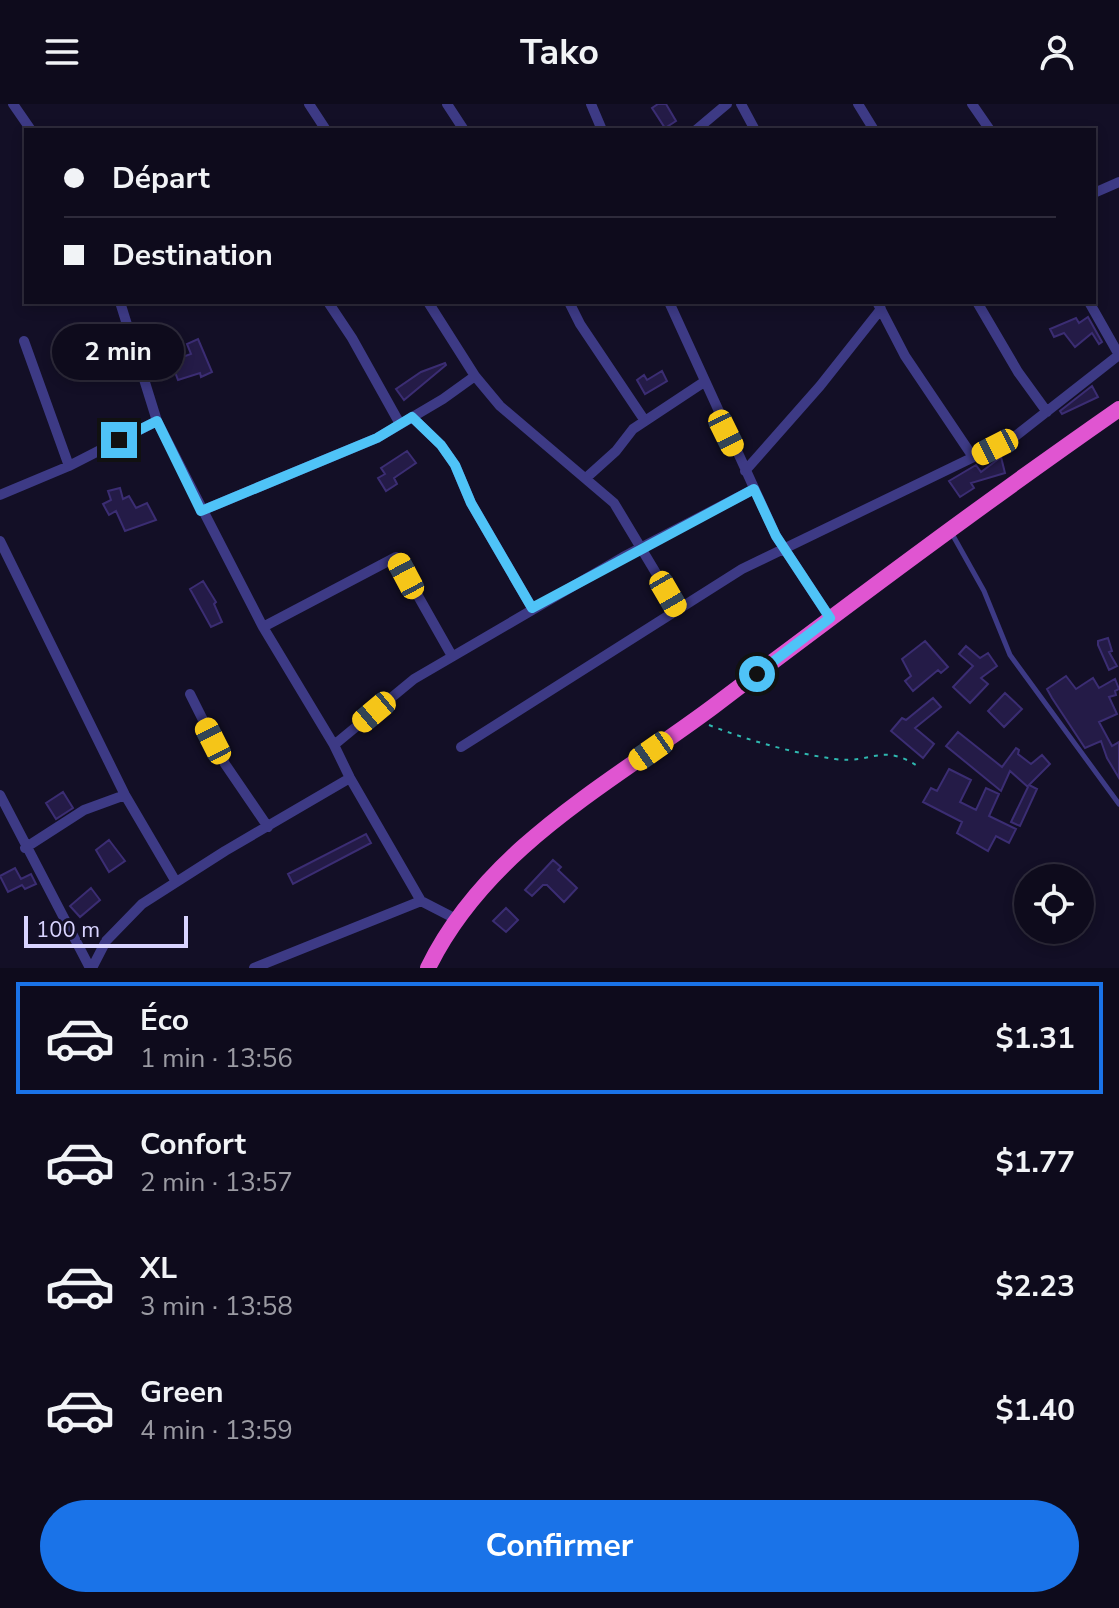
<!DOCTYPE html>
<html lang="fr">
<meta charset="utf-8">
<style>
:root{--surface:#0e0b1c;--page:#171425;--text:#f1f3f6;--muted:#9b9ba3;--line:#2e2b3b;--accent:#1a73e8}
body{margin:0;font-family:"Nunito Sans",sans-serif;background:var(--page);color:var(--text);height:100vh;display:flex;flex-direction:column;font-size:30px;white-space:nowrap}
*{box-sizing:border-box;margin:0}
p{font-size:26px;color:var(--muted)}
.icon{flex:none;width:44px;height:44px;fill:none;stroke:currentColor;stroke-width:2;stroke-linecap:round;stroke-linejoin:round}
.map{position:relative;height:864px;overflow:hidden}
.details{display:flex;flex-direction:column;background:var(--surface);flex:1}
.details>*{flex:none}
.hud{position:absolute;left:24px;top:24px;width:1072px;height:176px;border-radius:0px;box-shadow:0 4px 12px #0003,0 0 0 2px var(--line);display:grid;align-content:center;height:176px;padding:0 40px;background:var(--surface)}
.buttons{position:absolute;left:1014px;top:760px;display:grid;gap:16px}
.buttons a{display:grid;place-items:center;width:80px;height:80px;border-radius:50%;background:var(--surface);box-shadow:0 4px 12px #0003,0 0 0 2px var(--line);font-size:40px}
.scale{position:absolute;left:24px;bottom:20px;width:164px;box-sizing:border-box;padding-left:8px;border:4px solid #d9d4ff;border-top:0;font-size:22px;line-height:28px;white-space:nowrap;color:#d9d4ff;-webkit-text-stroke:6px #130f26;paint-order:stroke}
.end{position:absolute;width:36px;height:36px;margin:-18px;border:10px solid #4fc3f7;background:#111;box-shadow:0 0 0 4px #111}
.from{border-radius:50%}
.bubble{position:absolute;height:56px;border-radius:28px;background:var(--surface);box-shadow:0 4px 12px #0003,0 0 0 2px var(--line);font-size:26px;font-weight:700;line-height:56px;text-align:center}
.car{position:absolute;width:24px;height:48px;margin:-24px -12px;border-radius:10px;box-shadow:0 0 6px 2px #0007;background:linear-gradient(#f5c518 24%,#345 0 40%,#f5c518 0 76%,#345 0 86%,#f5c518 0)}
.hud b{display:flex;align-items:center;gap:28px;height:76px;font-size:30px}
.hud b+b{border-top:2px solid var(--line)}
.hud i{width:20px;height:20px;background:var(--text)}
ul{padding:14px 0 0;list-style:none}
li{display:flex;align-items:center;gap:24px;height:112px;margin:0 16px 12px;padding:0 24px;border:4px solid transparent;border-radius:0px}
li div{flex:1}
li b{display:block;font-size:30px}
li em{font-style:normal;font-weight:700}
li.active{border-color:var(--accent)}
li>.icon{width:72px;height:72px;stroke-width:1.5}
.button{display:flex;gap:16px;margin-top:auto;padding:16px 40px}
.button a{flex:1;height:92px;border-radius:48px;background:var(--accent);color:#fff;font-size:32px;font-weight:700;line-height:92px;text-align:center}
header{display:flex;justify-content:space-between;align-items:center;height:104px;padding:0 40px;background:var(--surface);font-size:36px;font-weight:700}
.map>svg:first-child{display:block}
</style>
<header><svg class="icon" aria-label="menu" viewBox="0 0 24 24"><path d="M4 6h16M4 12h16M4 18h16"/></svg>Tako<svg class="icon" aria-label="person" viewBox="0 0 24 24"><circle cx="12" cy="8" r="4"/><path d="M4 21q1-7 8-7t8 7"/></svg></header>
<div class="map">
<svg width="1119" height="864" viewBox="0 0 1119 864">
<rect width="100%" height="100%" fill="#130f26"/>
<!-- building -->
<path fill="#241b47" stroke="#3b2d73" stroke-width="2" d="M658,0H666L676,17L665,24L652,4Z
M1088,213L1102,238L1099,240L1092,229L1075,243L1064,229L1054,233L1050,225L1076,214L1079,219Z
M198,235L212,268L201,273L200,269L178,276L171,257L191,250L187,240Z
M445,259L446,261L404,296L396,285L421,268Z
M662,267L667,277L645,290L637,276L644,271L647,276Z
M1092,282L1098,293L1062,310L1060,307Z
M407,347L416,359L394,374L397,380L386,387L378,374L385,370L381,364Z
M1001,353L1005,369L971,379L974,384L960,393L949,377L976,361L981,368Z
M120,384L123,395L129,392L136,404L147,399L156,416L125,427L116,407L109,411L103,400L111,396L108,387Z
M203,477L216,498L214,500L222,518L211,523L190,485Z
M1108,534L1112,547L1109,548L1117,562L1109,566L1098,541V537Z
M925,537L948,563L941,569L938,566L913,587L905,577L911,572L902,555Z
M966,542L980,554L988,549L997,562L981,574L988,580L970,599L953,583L973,562L959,550Z
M1066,572L1076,585L1093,574L1099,584L1115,575L1119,585L1115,587L1116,591L1109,593L1117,610L1099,618L1112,642L1119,638V674L1107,654L1101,637L1085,644L1052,594L1047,585Z
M1005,589L1022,605L1004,623L988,607Z
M933,594L941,603L915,624L934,640L923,654L891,627L902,614L906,616Z
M958,628L1002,663L1016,644L1019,646L1018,650L1031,660L1042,651L1050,660L1029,681L1037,685L1020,722L1011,718L1028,683L1010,667L1001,687L946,642Z
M949,665L971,676L960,698L976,706L986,684L999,690L989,712L1016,725L1009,739L996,732L988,747L957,729L962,718L923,698L931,684L937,687Z
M63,688L73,704L56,715L46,699Z
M366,730L371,739L293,780L288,770Z
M109,736L125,757L109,768L96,746Z
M553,756L561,763L558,766L577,784L564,798L547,781H543L532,792L525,786Z
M15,764L21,775L31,770L36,780L25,785L22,781L8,788L0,772Z
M91,784L100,796L80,813L70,802Z
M506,804L518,816L506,828L493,817Z"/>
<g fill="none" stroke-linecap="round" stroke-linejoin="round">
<!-- path -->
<path stroke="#2fb8b0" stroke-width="2" stroke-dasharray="4 6" stroke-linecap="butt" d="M709,621C750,637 792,649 835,655C873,660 882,638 919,663"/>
<!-- service -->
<path stroke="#3d3a85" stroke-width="5" d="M951,428L984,487L1010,551L1119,700"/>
<!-- minor -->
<path stroke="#3d3a85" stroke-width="10" d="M13,0L31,26
M309,0L326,26
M447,0L464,26
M591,0L602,26
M741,0L755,26
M858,0L874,26
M972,0L990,26
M696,26L727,0
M1094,89L1119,78
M120,198L157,317L263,523L334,641L350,674L421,797L458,816
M328,198L352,234L400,320
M428,198L475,272L500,302L614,399L677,504
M569,198L580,220L645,317
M669,198L776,432L830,514
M877,198L905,252L973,353
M977,198L1018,268L1047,308
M24,237L69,362
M412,313L441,341L455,361L471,399L532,504
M745,367L820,282L881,205
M586,374L616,347L633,325L704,278
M0,391L69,362L157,317
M201,407L377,334L443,295L475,272
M0,437L125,691L176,778
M263,523L396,453L452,552
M190,590L225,660L268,723
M334,641L414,575L623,453L754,385
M461,643L742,465L1013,334L1119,251L1089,198
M0,691L90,864
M25,744L84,706L125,691
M92,864L106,837L142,800L225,747L350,674
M254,864L421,797"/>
<!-- trunk -->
<path stroke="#e055d1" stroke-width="16" d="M428,864C487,743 611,679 714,602C848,501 981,401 1119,305"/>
</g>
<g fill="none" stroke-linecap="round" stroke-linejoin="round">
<!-- route -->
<path stroke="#4fc3f7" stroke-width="10" d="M119,336L157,317L201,407L377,334L412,313L441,341L455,361L471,399L532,504L754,385L776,432L830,514L757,570"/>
</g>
</svg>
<div class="buttons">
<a><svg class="icon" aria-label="locate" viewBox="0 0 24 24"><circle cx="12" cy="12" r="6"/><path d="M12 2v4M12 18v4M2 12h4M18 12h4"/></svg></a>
</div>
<div class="scale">100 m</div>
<i class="end from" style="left:757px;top:570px"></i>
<i class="end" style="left:119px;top:336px"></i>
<div class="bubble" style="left:52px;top:220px;width:132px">2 min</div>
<i class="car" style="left:726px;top:329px;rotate:154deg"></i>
<i class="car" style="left:995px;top:343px;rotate:243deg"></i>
<i class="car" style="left:406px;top:472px;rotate:332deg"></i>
<i class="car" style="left:668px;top:490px;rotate:150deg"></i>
<i class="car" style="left:374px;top:608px;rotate:230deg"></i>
<i class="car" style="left:213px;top:637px;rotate:333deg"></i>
<i class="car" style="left:651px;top:647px;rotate:235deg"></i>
<div class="hud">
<b><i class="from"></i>Départ</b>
<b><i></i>Destination</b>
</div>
</div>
<section class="details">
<ul>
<li class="active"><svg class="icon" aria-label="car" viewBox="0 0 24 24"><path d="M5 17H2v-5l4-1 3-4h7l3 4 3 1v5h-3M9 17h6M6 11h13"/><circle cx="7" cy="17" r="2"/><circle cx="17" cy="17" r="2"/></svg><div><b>Éco</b><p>1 min · 13:56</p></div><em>$1.31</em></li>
<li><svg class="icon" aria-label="car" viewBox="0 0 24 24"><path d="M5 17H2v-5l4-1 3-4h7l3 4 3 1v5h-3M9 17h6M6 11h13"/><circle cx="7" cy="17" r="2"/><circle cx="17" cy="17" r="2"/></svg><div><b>Confort</b><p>2 min · 13:57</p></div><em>$1.77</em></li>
<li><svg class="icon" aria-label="car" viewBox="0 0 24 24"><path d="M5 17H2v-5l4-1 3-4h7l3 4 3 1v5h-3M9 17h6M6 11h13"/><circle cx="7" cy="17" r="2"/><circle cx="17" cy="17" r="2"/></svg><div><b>XL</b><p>3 min · 13:58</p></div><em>$2.23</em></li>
<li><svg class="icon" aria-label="car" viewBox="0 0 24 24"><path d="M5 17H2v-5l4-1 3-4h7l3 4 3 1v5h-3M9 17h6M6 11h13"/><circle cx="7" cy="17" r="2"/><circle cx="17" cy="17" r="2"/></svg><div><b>Green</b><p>4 min · 13:59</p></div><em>$1.40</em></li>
</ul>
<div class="button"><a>Confirmer</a></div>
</section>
